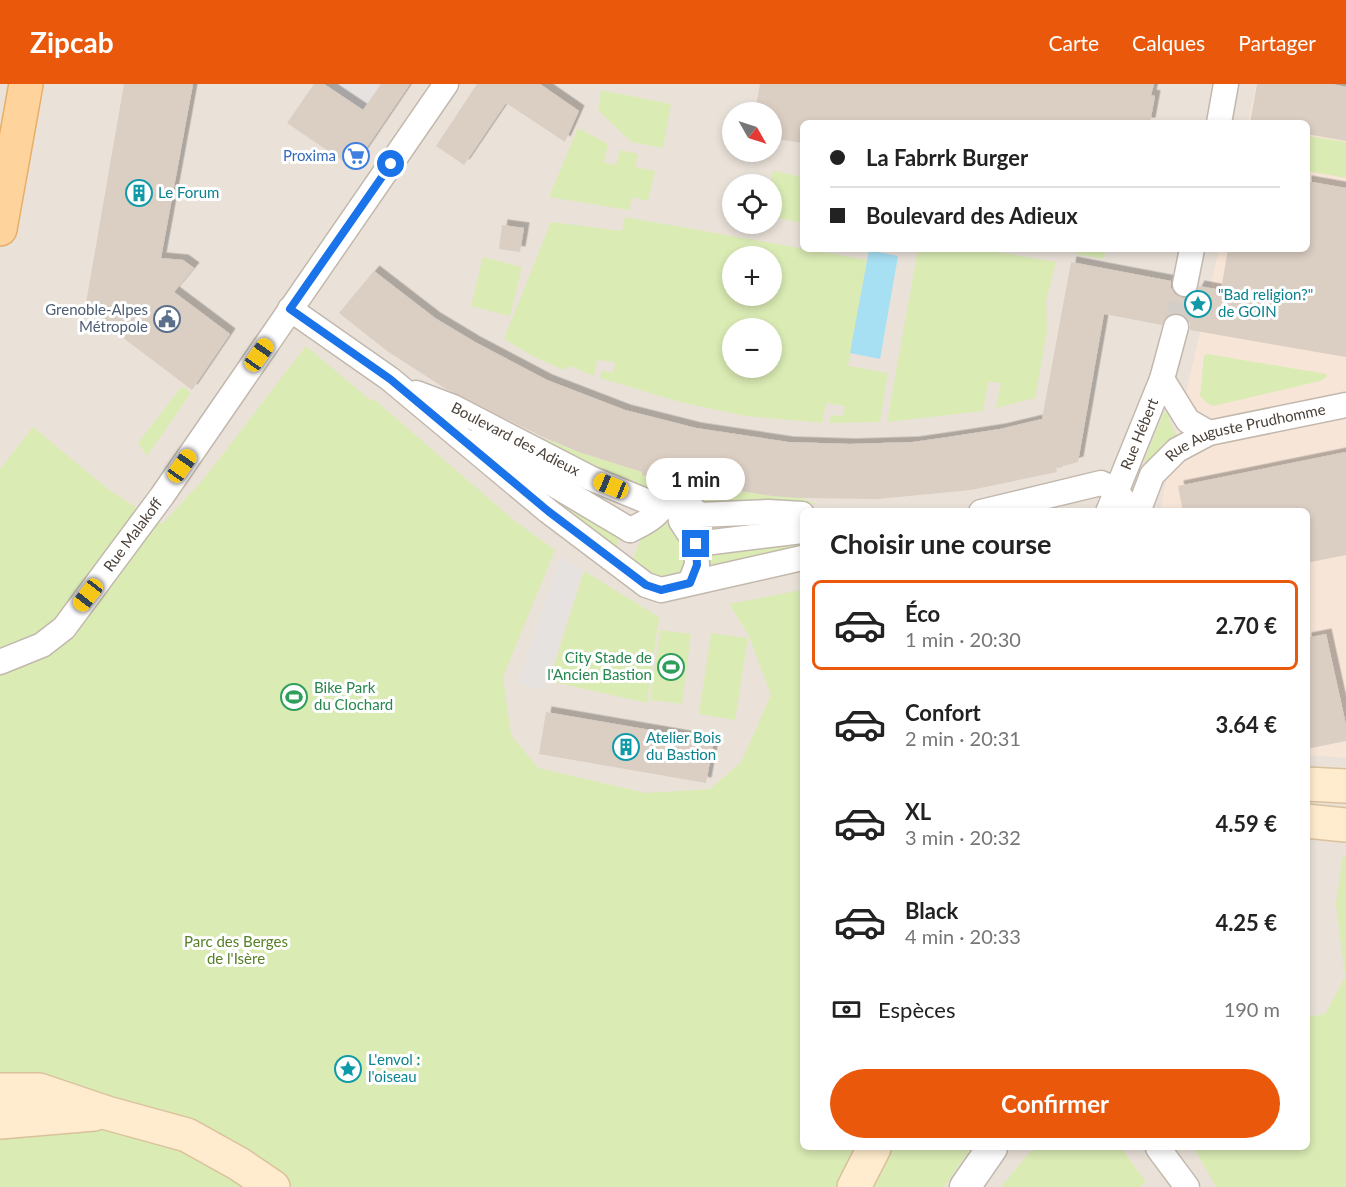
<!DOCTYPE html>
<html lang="fr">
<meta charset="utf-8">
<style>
:root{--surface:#fff;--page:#f6f6f6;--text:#222;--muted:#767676;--line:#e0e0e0;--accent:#ea580c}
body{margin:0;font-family:Lato,sans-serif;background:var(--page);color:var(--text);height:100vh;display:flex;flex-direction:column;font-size:22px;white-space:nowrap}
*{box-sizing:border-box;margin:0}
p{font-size:20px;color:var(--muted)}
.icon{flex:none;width:33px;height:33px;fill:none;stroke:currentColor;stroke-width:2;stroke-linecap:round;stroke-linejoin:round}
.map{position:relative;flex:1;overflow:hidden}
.side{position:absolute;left:800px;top:424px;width:510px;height:642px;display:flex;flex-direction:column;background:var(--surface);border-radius:9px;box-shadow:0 3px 9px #0003}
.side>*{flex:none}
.hud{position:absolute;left:800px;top:36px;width:510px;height:132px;border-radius:9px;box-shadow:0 3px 9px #0003;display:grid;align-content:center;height:132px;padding:0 30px;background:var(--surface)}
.needle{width:39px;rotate:129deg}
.tools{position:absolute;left:722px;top:18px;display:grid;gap:12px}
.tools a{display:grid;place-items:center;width:60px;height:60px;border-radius:50%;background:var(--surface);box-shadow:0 3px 9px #0003;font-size:30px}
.end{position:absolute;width:27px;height:27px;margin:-14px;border:8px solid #1a73e8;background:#fff;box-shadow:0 0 0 3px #fff}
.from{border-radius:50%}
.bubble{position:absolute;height:42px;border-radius:21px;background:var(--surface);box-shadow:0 3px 9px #0003;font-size:20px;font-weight:700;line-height:42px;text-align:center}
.car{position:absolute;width:18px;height:36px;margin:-18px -9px;border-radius:8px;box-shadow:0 0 4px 2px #0007;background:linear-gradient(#f5c518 24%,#345 0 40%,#f5c518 0 76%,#345 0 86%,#f5c518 0)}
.hud b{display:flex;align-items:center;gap:21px;height:57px;font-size:22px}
.hud b+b{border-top:2px solid var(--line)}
.hud i{width:15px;height:15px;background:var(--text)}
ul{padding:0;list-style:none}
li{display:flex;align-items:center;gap:18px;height:90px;margin:0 12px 9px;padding:0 18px;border:3px solid transparent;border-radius:9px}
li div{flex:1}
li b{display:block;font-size:22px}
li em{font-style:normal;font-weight:700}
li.current{border-color:var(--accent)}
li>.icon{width:54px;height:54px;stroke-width:1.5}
h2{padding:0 30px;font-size:27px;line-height:72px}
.pay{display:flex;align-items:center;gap:15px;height:66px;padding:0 30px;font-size:22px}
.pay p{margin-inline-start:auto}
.primary-button{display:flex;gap:12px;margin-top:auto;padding:12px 30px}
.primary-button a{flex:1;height:69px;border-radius:36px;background:var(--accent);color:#fff;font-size:24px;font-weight:700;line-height:69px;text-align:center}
header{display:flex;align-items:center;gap:36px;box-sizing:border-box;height:84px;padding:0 30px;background:var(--accent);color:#fff}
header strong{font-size:28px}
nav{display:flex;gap:33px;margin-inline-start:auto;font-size:21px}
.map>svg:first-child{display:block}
</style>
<header>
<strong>Zipcab</strong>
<nav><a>Carte</a><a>Calques</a><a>Partager</a></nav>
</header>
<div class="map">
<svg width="1346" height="1103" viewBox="0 0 1346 1103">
<defs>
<filter id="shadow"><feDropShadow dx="5.5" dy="-5.5" stdDeviation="0" flood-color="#0004"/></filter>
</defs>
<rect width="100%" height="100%" fill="#f6f1ec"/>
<!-- residential -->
<path fill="#eae2d9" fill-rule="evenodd" d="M0,0H1346V1103H0ZM732,28H771V68H732ZM802,39H1306V165H802ZM732,100H771V140H732ZM732,172H771V212H732ZM732,244H771V284H732ZM802,428H1306V1064H802Z"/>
<!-- commercial -->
<path fill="#f7e5d7" d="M1256,0H1333L1346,2V674L1307,671L1306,428H1160L1164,406L1219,165H1306V39H1248Z"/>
<!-- green -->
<path fill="#daebb4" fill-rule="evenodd" d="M601,6L671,20L663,64L631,58L598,26Z
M578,44L608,60L604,78L616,81L620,66L638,70L635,83L655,87L648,117L632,113L629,126L549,113Z
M1308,52L1346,58V94L1307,87Z
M773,87L802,93V139L773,133L775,122L771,121L770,100Z
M625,133L867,176L848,282L888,289L880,338L829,339L831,331L843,332L845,322L826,319L822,339L745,332L680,318L600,294L602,287L614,289L615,278L597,276L594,292L570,282L563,286L533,272L504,255L551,138L622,147ZM732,172H771V212H732ZM732,244H771V284H732Z
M918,165H980L1056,178L1046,216L1047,248L1035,314L996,324L1001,299L988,298L983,327L887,338Z
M1076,165H1106L1104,175L1075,170Z
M483,173L522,183L510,232L471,222Z
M306,262L369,315L376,317L516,438L555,466L503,593L511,651L538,684L646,709L710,705L741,678L771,611L748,550L729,520L802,506V1064H971L944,1103H0V385L33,343L108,405L162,440L202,397Z
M1207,270L1326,290L1327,293L1320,297L1213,322L1207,319L1200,312L1204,272Z
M182,302L191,309L147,372L138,359Z
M1164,328H1168L1169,336L1177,353L1147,378L1144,377Z
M534,355H547L579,368L642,388V391L659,396L655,404L646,408Z
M488,365L620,449L616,467Z
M715,403L772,412L801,414L817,420L705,424L696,414V404L714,407Z
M669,434L683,453L687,484C683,488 680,492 675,494C660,500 639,488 633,475L640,457L665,435Z
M802,457V468L702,491L708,470Z
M584,487L659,533L647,619L549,597Z
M660,546L691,550L682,620L650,616Z
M711,549L748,554L735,636L699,630Z
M1343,771L1346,772V1103H1216L1194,1064H1306L1307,933L1325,930L1345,893L1336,820Z
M1033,1064H1121L1146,1098L1140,1103H1001Z"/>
<!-- parking -->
<path fill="#e5e2e0" d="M324,0H381L363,26Z
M560,472L582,486L544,606L518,600Z"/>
<!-- water -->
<path fill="#a7e0f3" d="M869,166L898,172L880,275L850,269Z"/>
<!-- building -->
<path fill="#dbcec3" filter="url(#shadow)" d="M124,0H193L161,174L183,176L194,184L174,208L230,250L192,306L85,225Z
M314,0H324L363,26L381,0H410L353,84L287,39Z
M477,0H540L579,27L565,58L506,19L464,81L436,62Z
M760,0H1154L1151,11L1155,12L1150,39H802V59L771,54V28H755Z
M1257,0H1332L1346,3V57L1306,50V39H1250Z
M1306,97L1346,104V273L1190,246V239L1186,233L1179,229H1173L1166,233L1162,241L1104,230L1078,378L1056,384L1057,388L971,406L878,415L801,414L772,412L715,403L714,407L695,404L688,391L678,386L671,387L659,396L642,391V388L579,368L543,353L446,305L387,267L339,229L374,187L435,234L475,258L547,296L625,326L696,344L788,358L850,360L913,358L948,353L1000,345L1042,335L1071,178L1171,197V204L1175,210L1183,214L1190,213L1195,210L1199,202L1221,206L1228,165H1306Z
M502,141L524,144L520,168L499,165Z
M1346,368V471L1306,479V428H1183L1178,402Z
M1326,550L1346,641V657L1306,665V554Z
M546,628L714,657L706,699L539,670Z"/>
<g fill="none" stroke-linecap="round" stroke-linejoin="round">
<!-- minor-tunnel -->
<path stroke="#d4cec8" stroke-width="24" stroke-dasharray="24 12" stroke-linecap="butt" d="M1176,243L1185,200"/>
<defs>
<g id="minor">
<path d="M1219,39L1226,0"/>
<path d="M1185,200L1192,165"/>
<path d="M290,225L390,295L548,427L646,501L661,506L802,474"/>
<path d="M1162,295L1188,337L1209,349"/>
<path id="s1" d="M416,309L453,323L590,394L651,419L677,400"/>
<path d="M481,354L521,381L630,446"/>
<path d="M677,400L686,418L699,431L768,428L802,430"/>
<path d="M677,405L681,437L696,460L697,481L690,499"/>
<path d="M981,428L1101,399L1116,406L1125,419"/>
<path id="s2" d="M1108,428L1162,295L1176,243"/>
<path id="s3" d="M1138,428L1152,391L1177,366L1209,349L1346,321"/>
<path d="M630,446C650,437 660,430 671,410"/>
<path d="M696,460L802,447"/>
<path id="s4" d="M0,578L42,561L64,544L162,412L446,0"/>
<path d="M1158,1064L1187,1103"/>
</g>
<path id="tertiary" d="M965,1103L992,1064"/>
<path id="secondary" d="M1306,700L1346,702
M1306,737L1346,741
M0,1006H39L107,1029L187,1051L239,1080L273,1103
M0,1038L94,1030
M854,1103L874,1064"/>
<path id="primary" d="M0,145L26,0"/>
</defs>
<!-- minor casing -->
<use href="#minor" stroke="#c2b8ad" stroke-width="27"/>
<!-- tertiary casing -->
<use href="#tertiary" stroke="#c2b8ad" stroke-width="33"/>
<!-- secondary casing -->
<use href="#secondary" stroke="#dac19d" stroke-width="36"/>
<!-- primary casing -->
<use href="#primary" stroke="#e8ae67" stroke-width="36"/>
<!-- minor -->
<use href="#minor" stroke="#fff" stroke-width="24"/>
<!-- tertiary -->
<use href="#tertiary" stroke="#fff" stroke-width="30"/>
<!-- secondary -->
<use href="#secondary" stroke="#ffebcd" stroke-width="33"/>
<!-- primary -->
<use href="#primary" stroke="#ffd49c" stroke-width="33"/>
</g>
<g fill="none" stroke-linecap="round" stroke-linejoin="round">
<!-- route -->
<path stroke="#1a73e8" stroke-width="8" d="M391,80L290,225L390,295L548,427L646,501L661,506L690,499L697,481L696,460"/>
</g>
<!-- icons -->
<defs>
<symbol id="supermarket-ring" viewBox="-11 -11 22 22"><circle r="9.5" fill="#fff" stroke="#3f7fe0" stroke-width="1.5"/><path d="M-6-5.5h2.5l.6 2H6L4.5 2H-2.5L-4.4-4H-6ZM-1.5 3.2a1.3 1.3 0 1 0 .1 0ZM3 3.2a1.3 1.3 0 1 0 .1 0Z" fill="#3f7fe0"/></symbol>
<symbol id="building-ring" viewBox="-11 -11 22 22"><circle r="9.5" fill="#fff" stroke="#0f9aa8" stroke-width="1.5"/><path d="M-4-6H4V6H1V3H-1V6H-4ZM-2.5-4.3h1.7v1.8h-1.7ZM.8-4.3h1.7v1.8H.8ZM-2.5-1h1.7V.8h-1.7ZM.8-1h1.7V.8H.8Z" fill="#0f9aa8"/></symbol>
<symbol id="sight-ring" viewBox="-11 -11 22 22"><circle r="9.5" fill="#fff" stroke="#0f9aa8" stroke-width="1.5"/><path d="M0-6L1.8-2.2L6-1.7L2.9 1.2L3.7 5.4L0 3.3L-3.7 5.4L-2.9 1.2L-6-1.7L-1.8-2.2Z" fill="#0f9aa8"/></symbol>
<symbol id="civic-ring" viewBox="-11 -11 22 22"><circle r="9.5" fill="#fff" stroke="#5c6f8a" stroke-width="1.5"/><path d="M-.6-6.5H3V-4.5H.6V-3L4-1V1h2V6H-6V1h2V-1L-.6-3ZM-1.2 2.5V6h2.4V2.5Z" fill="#5c6f8a"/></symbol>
<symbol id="stadium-ring" viewBox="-11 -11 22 22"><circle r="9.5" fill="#fff" stroke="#2e9e5b" stroke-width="1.5"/><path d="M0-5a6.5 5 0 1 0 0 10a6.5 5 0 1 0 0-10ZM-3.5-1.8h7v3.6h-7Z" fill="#2e9e5b"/></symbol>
</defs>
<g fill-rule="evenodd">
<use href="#supermarket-ring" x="341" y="57" width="30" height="30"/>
<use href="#building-ring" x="124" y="94" width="30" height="30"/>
<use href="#sight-ring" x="1183" y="205" width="30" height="30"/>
<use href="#civic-ring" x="152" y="220" width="30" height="30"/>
<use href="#stadium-ring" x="656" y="568" width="30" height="30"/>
<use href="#stadium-ring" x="279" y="598" width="30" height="30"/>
<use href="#building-ring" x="611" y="648" width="30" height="30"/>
<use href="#sight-ring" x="333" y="970" width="30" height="30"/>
</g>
<g text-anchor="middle" stroke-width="6" stroke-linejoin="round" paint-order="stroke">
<!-- shop labels -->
<g font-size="15" fill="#366cbe" stroke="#fff" text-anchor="end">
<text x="336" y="77">Proxima</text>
</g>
<!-- culture labels -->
<g font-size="15" fill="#0d838f" stroke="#fff" text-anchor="start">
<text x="158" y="114">Le Forum</text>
<text x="1218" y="216">"Bad religion?"<tspan x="1218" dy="17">de GOIN</tspan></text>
<text x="646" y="659">Atelier Bois<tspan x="646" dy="17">du Bastion</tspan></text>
<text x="368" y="981">L'envol :<tspan x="368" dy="17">l'oiseau</tspan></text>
</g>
<!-- service labels -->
<g font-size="15" fill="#4e5e75" stroke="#fff" text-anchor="end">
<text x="148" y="231">Grenoble-Alpes<tspan x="148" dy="17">Métropole</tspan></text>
</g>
<!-- street labels -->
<g font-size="15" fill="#4b4139" stroke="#fff">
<text dy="5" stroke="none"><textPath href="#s2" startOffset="84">Rue Hébert</textPath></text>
<text dy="5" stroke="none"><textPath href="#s3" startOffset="146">Rue Auguste Prudhomme</textPath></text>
<text dy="5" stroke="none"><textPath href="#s1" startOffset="110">Boulevard des Adieux</textPath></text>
<text dy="5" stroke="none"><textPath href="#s4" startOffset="189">Rue Malakoff</textPath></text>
</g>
<!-- leisure labels -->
<g font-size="15" fill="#27864d" stroke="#fff" text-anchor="end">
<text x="652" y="579">City Stade de<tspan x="652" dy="17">l'Ancien Bastion</tspan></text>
<text x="314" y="609" text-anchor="start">Bike Park<tspan x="314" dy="17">du Clochard</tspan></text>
</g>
<!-- park labels -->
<g font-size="15" fill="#578028" stroke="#fff">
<text x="236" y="863">Parc des Berges<tspan x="236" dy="17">de l'Isère</tspan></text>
</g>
</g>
</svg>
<div class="tools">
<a><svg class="needle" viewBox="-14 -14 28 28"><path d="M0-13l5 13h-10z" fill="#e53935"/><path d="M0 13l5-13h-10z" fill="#767676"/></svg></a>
<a><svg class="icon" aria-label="locate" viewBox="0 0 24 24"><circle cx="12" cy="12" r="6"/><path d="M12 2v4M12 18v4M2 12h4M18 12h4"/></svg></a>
<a>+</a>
<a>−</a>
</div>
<i class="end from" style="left:391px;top:80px"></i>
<i class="end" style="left:696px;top:460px"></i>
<div class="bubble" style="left:646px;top:374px;width:99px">1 min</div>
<i class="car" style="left:259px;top:271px;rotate:35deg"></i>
<i class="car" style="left:182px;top:382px;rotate:35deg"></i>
<i class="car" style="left:611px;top:402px;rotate:292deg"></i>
<i class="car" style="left:88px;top:511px;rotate:218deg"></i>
<div class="hud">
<b><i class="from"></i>La Fabrrk Burger</b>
<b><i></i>Boulevard des Adieux</b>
</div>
<section class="side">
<h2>Choisir une course</h2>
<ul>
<li class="current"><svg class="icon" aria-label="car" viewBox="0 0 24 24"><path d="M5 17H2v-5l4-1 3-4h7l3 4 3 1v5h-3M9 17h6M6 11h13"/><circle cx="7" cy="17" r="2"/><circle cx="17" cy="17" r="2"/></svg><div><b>Éco</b><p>1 min · 20:30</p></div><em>2.70 €</em></li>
<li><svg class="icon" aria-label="car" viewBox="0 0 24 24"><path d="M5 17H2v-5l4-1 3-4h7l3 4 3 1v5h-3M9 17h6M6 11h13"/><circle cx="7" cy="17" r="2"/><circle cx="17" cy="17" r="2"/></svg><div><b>Confort</b><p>2 min · 20:31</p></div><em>3.64 €</em></li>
<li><svg class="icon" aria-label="car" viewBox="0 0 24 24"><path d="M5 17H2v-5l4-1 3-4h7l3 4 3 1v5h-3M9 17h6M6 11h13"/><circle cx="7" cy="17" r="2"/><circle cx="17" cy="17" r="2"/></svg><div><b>XL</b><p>3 min · 20:32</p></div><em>4.59 €</em></li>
<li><svg class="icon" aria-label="car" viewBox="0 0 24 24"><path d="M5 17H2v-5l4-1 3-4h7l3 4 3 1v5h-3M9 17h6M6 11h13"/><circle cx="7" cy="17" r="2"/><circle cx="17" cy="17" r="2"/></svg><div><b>Black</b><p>4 min · 20:33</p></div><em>4.25 €</em></li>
</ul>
<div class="pay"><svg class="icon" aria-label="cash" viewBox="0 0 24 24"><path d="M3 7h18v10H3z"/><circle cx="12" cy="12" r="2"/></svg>Espèces<p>190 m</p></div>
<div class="primary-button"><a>Confirmer</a></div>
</section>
</div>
